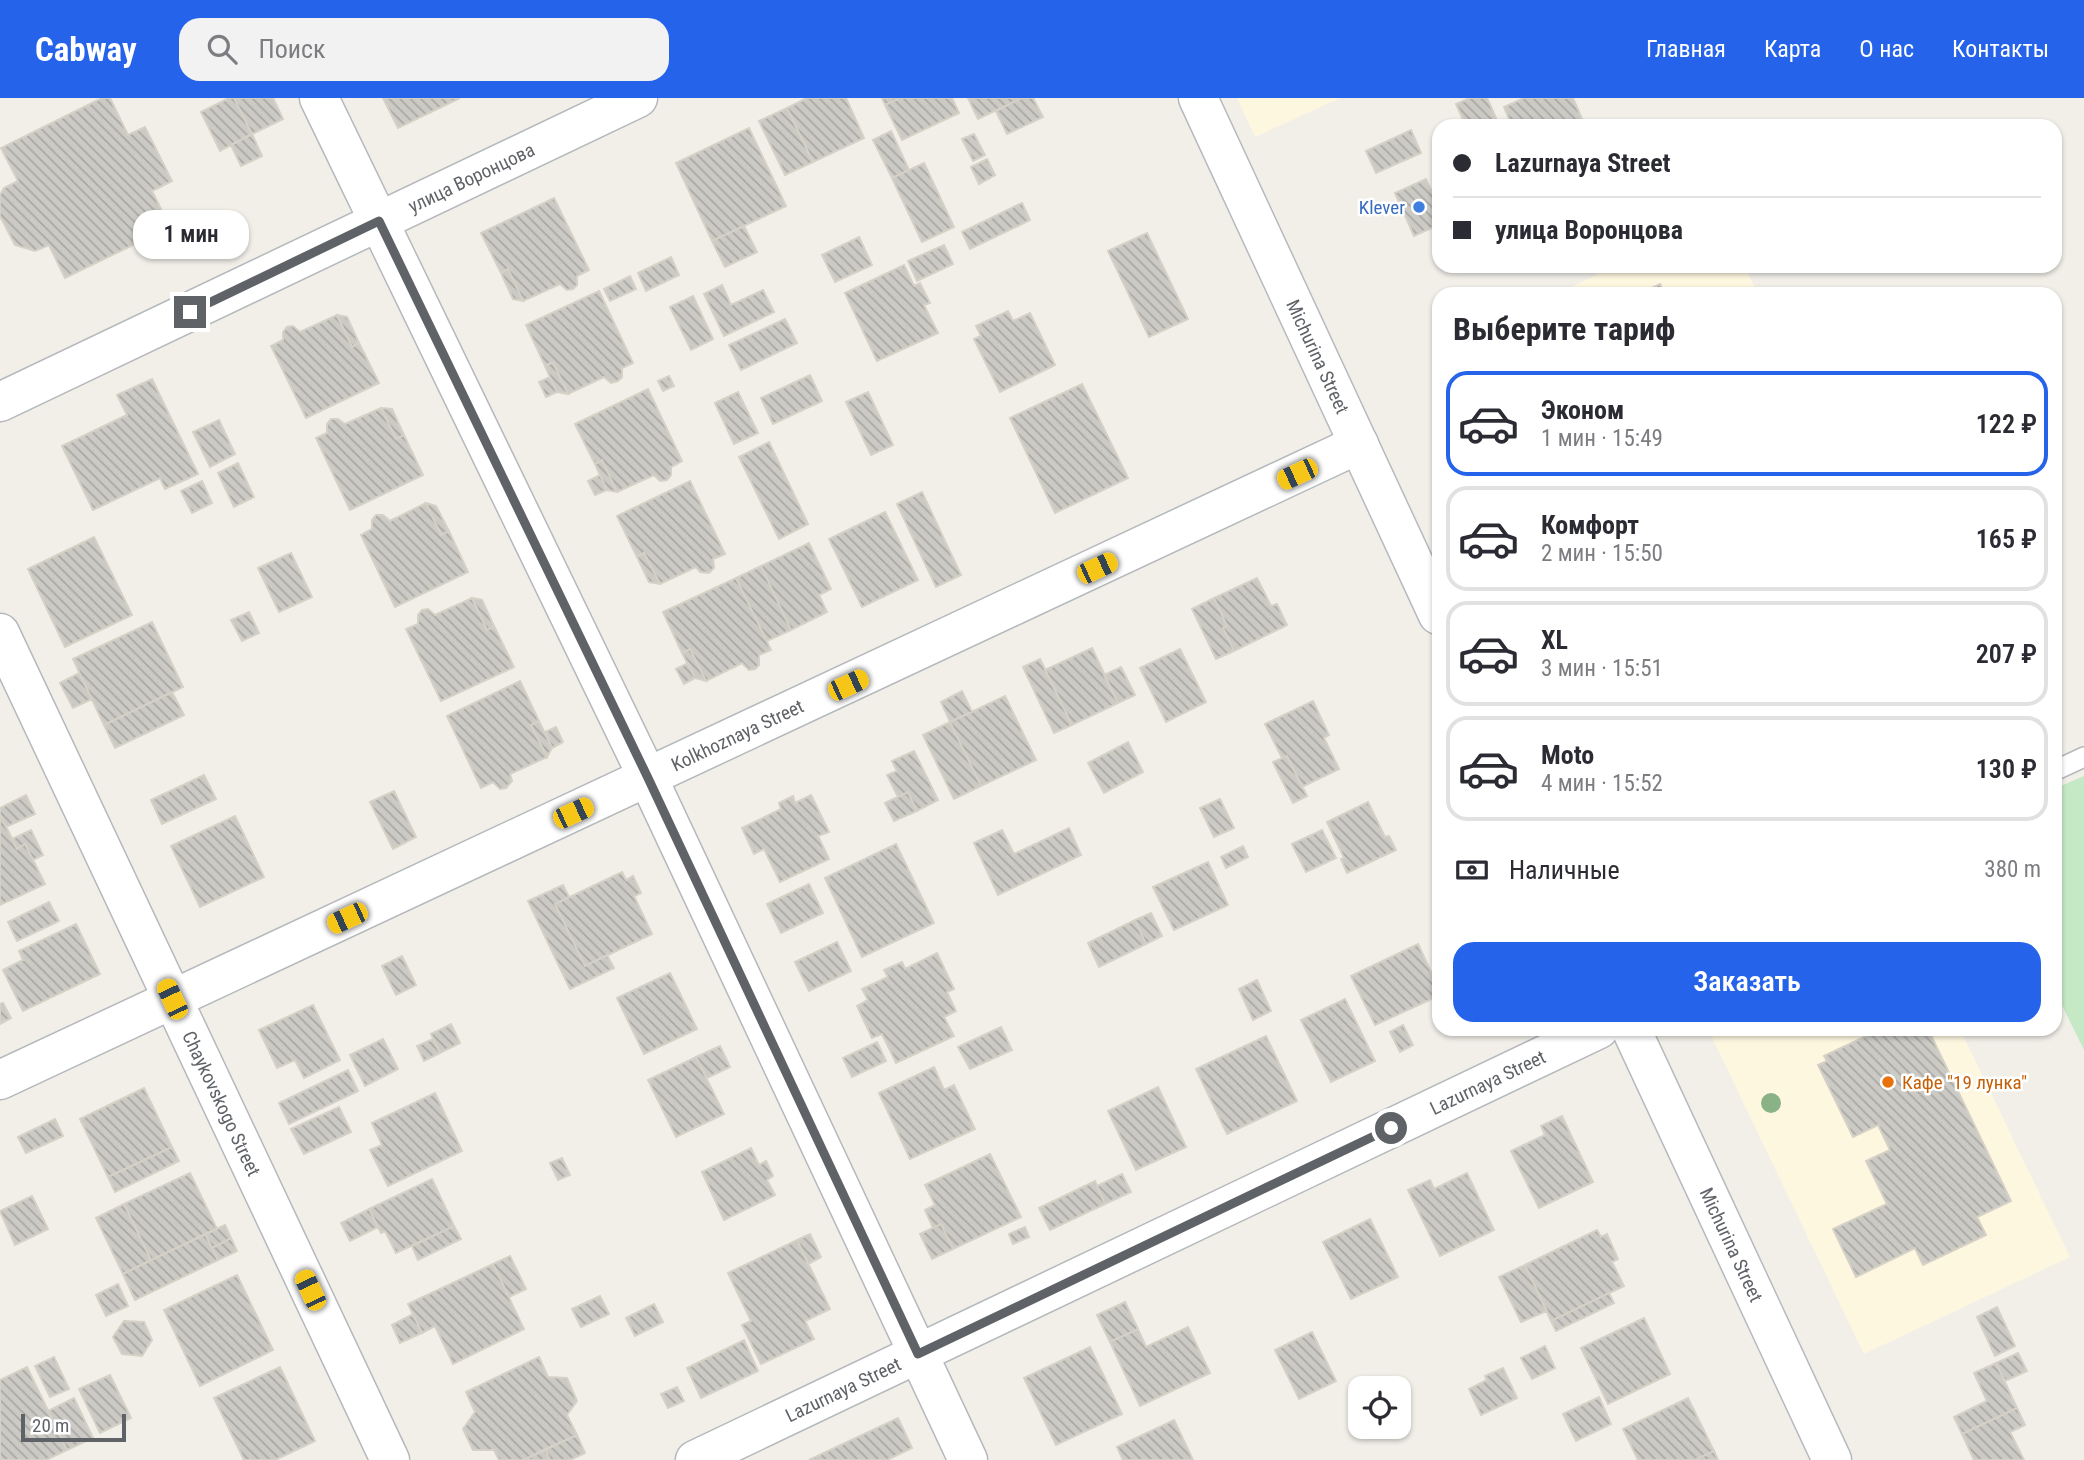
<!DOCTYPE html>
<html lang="ru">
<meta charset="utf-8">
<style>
:root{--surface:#fff;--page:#f2f2f3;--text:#2b2b33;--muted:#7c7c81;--line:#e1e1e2;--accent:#2563eb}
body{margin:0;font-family:"Roboto Condensed",sans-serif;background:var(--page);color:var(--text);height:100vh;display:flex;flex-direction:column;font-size:26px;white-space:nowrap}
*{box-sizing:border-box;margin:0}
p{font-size:23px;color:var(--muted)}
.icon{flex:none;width:38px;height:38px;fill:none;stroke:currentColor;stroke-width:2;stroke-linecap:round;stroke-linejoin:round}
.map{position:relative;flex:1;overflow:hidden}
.drawer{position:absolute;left:1432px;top:189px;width:630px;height:749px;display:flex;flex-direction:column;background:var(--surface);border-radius:21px;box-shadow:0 2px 5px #0004}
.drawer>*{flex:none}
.hud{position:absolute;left:1432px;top:21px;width:630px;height:154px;border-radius:21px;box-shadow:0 2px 5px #0004;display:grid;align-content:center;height:154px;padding:0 21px;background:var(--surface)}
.tools{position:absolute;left:1348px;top:1278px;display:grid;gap:14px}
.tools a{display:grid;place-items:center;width:63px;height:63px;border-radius:14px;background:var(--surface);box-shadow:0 2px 5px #0004;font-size:35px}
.scale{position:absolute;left:21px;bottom:18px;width:105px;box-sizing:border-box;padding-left:7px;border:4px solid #5f6368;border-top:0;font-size:19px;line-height:24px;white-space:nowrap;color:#5f6368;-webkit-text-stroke:5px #fff;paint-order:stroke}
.end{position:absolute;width:32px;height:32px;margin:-16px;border:9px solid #5f6368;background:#fff;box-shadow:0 0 0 4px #fff}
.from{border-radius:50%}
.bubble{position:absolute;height:49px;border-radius:21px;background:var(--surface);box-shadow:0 2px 5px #0004;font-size:23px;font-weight:600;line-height:49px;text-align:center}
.car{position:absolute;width:21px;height:42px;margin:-21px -10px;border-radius:9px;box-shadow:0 0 5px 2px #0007;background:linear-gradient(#f5c518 24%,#345 0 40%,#f5c518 0 76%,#345 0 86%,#f5c518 0)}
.hud b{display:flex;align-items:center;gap:24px;height:66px;font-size:26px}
.hud b+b{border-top:2px solid var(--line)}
.hud i{width:18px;height:18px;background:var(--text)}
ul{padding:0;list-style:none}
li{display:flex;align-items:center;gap:21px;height:105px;margin:0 14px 10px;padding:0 7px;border:4px solid var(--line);border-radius:21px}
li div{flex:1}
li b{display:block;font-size:26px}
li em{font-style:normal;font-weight:600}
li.current{border-color:var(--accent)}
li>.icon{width:63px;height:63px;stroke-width:1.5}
h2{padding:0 21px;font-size:32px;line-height:84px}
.pay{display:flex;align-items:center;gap:18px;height:77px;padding:0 21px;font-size:26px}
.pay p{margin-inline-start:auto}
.action{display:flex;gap:14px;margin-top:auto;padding:14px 21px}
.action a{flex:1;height:80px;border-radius:21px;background:var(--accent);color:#fff;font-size:28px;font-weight:600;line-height:80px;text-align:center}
header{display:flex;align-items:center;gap:42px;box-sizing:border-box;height:98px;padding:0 35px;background:var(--accent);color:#fff}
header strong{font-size:33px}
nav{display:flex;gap:38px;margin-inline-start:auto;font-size:24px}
.search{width:490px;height:63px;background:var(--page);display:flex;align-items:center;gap:18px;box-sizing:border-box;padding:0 24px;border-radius:21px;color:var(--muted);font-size:26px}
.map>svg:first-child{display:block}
</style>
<header>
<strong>Cabway</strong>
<div class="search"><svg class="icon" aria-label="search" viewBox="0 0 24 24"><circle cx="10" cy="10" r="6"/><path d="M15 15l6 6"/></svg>Поиск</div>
<nav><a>Главная</a><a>Карта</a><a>О нас</a><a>Контакты</a></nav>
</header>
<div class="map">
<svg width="2084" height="1362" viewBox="0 0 2084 1362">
<defs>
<pattern id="building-back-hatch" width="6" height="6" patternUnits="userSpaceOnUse" patternTransform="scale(1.75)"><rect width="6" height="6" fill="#cccac5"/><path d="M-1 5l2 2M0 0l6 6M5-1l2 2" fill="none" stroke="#a9a8a4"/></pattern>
</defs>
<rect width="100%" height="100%" fill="#f1efe8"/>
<!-- commercial -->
<path fill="#fef7e0" d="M1237,0H1340L1255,39Z
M1614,168H1744L1758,196H1558Z
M1708,931H1960L2070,1159L1864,1256Z"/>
<!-- grass -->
<path fill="#c5e8c5" d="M2084,678V952L2055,893L2054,691Z"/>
<!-- building -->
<path fill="url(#building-back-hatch)" stroke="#d6d1c6" stroke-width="2" d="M102,0H110L128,37L145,29L172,83L152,93L170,129L65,180L49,147L35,153L15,147L0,118V97L4,90L18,83L1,50Z
M229,0H234L252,36L220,53L201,14Z
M234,0H273L283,21L252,36Z
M383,0H460L398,30Z
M807,0H846L864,40L813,64L787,10Z
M882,0H900L885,7Z
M900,0H952L959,15L902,42L885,7Z
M968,0H1022L978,21Z
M1022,0H1033L1043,19L1007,36L996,13Z
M1470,0H1487L1496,20L1479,28H1466L1456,6Z
M1524,0H1573L1585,28H1512L1504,9Z
M787,10L813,64L785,77L759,23Z
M749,30L786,108L712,143L676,65Z
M1411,32L1421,55L1376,75L1366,53Z
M891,33L909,72L892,80L873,42Z
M252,36L262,58L241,68L231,47Z
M974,36L985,57L973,63L962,41Z
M987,61L995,77L979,86L971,69Z
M924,65L954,129L922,144L892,80Z
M1426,81L1438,108V127L1414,138L1395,95Z
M554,100L589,172L577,178V187L573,191L567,192L560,186L523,203L508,171L501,175L481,135Z
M1022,105L1030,122L970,151L962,134Z
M744,128L757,154L725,169L712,143Z
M1147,135L1188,221L1149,239L1108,153Z
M859,139L872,167L835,184L822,157Z
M944,147L953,166L917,183L908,163Z
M671,159L679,177L646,193L638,175Z
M904,167L914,188L920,185L930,205L924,207L938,235L877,263L845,195Z
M508,171L523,203L513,201L506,186L501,175Z
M630,178L636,191L610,203L604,191Z
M1660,186L1665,196H1639Z
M722,187L731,207L763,192L774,214L724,238L704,196Z
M599,193L633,265L622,270V279L618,283L611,285L604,279L568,296L553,264L545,268L526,227Z
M693,198L713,241L691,252L670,209Z
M1008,213L1013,223L1030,215L1055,267L1000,294L974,241L981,238L976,228Z
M337,217L352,249L359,245L379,285L306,320L271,248L283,242V234L287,229L293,228L300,234Z
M337,217L347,219L359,245L352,249Z
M785,221L797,245L741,272L729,247Z
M553,264L568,296L557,294L550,279L545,268Z
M810,277L822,303L773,326L761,300Z
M669,278L674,288L663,293L658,283Z
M550,279L557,294L546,299L539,284Z
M152,281L198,376L165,391L160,380L93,412L62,348L127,317L117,297Z
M1082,286L1128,380L1055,415L1010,320Z
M648,291L682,363L671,369V377L667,382L660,383L654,377L617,394L602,362L595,366L575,326Z
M738,294L758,335L734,346L715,305Z
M868,294L893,347L871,357L846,304Z
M381,310L396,341L404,337L423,377L350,412L316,340L327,335V326L331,321H338L345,326Z
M381,310L392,311L404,337L396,341Z
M219,322L235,356L210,369L193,334Z
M769,344L808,426L779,441L739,359Z
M602,362L617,394L607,392L600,377L595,366Z
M238,365L254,399L234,409L218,375Z
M600,377L607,392L595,397L588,383Z
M202,383L212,405L192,415L181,393Z
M690,383L725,456L713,461L714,470L709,475L700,474L696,469L660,486L644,455L637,459L617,418Z
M922,394L961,477L936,489L897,406Z
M426,405L441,437L449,433L468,474L395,509L361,437L372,431V422L376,417H383L390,423Z
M426,405L436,408L449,433L441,437Z
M885,414L918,482L862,509L829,441Z
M94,439L132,517L65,549L28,471Z
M809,445L831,491L819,497L827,514L791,532L761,468Z
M291,455L312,499L279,514L258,470Z
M644,455L660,486L649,484L637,459Z
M761,468L791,532L767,543L736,480Z
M736,480L771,552L759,557V567L755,571L749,572L742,565L706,583L690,551L682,555L663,514Z
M1257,480L1271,508L1277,506L1287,527L1234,553L1223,530L1227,528L1214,500Z
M472,500L487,532L494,528L514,569L441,603L406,531L418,526V517L422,512L428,511L435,517Z
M472,500L482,502L494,528L487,532Z
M1214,500L1227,528L1223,530L1234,553L1216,561L1192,511Z
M249,514L259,535L242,543L231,522Z
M152,524L183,589L104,627L73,561Z
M1092,550L1118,605L1072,627L1045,572Z
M690,551L706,583L695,580L682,555Z
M1180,551L1206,604L1166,624L1140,570Z
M1040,561L1072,627L1054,635L1023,569Z
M688,565L695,580L684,586L676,571Z
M1121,569L1135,597L1118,605L1104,577Z
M79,575L92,601L73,610L60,585Z
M520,583L539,623L531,627L547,659L510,676L512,683L506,690L500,691L493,684L481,690L447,618Z
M962,593L972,614L950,624L941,604Z
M172,594L184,617L115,650L104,627Z
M1005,598L1036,662L981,688L950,624Z
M1313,603L1329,637L1324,640L1339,671L1302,689L1287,658L1282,660L1265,626Z
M539,623L552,650L547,659L531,627Z
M950,624L981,688L954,701L923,637Z
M556,629L563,644L552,650L545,634Z
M1128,644L1143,674L1104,695L1088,665Z
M914,653L938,702L917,713L908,694L898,699L887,677L897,673L892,663Z
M1287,658L1307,698L1293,705L1273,664Z
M204,677L216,701L162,726L151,702Z
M394,693L416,739L393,751L370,704Z
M908,694L917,713L894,723L885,705Z
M26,697L35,716L6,729L0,716V710Z
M811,697L829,734L818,738L829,761L780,784L764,751L754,756L742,730L781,711L779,705L793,698L795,705Z
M1220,701L1234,730L1214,739L1200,710Z
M1368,704L1385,739L1389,738L1396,752L1347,775L1341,761L1344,760L1327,724Z
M0,716L17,751L25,746L45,786L0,807Z
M235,718L264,779L200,809L171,748Z
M1069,730L1081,757L998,797L974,745L1002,732L1014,756Z
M31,732L43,757L33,762L25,746L17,751L12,741Z
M1322,732L1336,760L1306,774L1292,746Z
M896,746L934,825L862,859L825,780Z
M1243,748L1248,759L1226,770L1221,759Z
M1208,764L1228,807L1174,832L1153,789Z
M622,774L626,782L633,778L641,795L634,798L652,836L585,868L555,806Z
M809,786L823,815L781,835L767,806Z
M563,787L569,799L555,806L585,868L607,857L614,870L570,891L528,803Z
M49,804L59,823L17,843L8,824Z
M1151,815L1162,838L1146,846L1135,822Z
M1135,822L1146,846L1099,869L1088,845Z
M76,826L100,876L23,913L3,872L23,862L19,853Z
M837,844L851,873L809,893L795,864Z
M1418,846L1438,889V898L1375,927L1351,878Z
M937,855L954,891L947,894L956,913L944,919L954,938L896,965L882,936L872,940L857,908L868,902L862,891L888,879L884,872L902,864L905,871Z
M402,858L416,887L396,897L382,868Z
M670,875L697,931L644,956L617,900Z
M1257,882L1271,913L1253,922L1239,891Z
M1345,901L1375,963L1331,984L1301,922Z
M3,905L11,920L0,926V906Z
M313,907L340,962L304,980L295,962L277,970L259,932Z
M451,926L460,945L440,955L431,936Z
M1403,927L1413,947L1400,954L1390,934Z
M1001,929L1012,952L970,971L958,949Z
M1881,931H1928L2011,1103L1977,1119L1986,1137L1923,1167L1915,1150L1856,1179L1833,1131L1887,1106L1866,1063L1890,1052L1878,1027L1853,1039L1818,967L1827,963L1824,958Z
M1266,938L1297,1003L1227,1036L1196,971Z
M383,941L398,971L365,988L350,957Z
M433,941L440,955L424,963L417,948Z
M877,944L886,963L852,979L843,960Z
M720,948L730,969L707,980L696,959Z
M696,959L724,1016L676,1039L648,982Z
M934,969L944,992L954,987L975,1031L910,1061L879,995Z
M348,972L358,993L289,1026L279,1005Z
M1158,989L1186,1049L1136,1072L1108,1013Z
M144,990L172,1049L108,1079L80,1021Z
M435,995L462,1053L388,1088L370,1052L382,1047L372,1025Z
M339,1009L351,1034L304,1056L291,1031Z
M1562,1018L1593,1084L1539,1110L1511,1053L1545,1037L1541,1028Z
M55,1021L63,1038L26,1055L18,1039Z
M172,1049L179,1063L115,1094L108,1079Z
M751,1050L759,1067L766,1063L773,1078L767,1082L775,1097L724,1122L702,1074Z
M990,1056L1021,1119L953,1151L941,1126L933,1130L925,1112L935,1107L925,1087Z
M562,1060L570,1077L558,1082L550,1065Z
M190,1075L217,1131L151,1162L124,1106Z
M1467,1075L1494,1132L1440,1158L1408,1092L1430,1082L1434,1091Z
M1122,1076L1131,1094L1105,1106L1097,1088Z
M432,1081L454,1128L396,1155L385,1133L381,1135L369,1111Z
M1095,1083L1105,1106L1050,1132L1039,1110Z
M32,1098L48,1131L15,1147L0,1113Z
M124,1106L151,1162L123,1176L96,1120Z
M369,1111L378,1129L350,1143L341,1125Z
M1370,1121L1398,1179L1351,1201L1323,1144Z
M941,1126L953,1151L932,1161L920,1136Z
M225,1127L231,1140L212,1150L205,1136Z
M454,1128L461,1141L418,1162L412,1148Z
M1025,1129L1029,1139L1013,1146L1009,1136Z
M1597,1132L1601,1139L1607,1136L1618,1161L1612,1164L1624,1188L1551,1223L1525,1167Z
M205,1136L218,1162L135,1202L123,1176Z
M810,1136L821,1159L808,1166L797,1142Z
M231,1140L237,1153L218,1162L212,1150Z
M797,1142L830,1211L805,1223L814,1241L761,1266L742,1227L751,1223L728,1175Z
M510,1158L526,1191L509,1199L493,1166Z
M493,1166L524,1231L453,1266L435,1228L422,1235L408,1206Z
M1525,1167L1547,1213L1521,1224L1499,1179Z
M237,1177L273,1252L200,1288L164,1212Z
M118,1186L128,1208L106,1218L96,1197Z
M1609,1195L1614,1205L1556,1233L1551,1223Z
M600,1198L609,1216L581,1229L572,1211Z
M1125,1204L1138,1231L1110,1244L1097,1217Z
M654,1206L663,1224L635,1238L626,1220Z
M1997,1209L2015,1248L1995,1258L1977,1219Z
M413,1216L422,1235L400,1245L392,1227Z
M1644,1220L1670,1276L1608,1306L1581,1250Z
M124,1223L144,1224L152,1242L142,1258L122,1256L113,1239Z
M1188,1229L1210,1275L1140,1308L1110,1244L1138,1231L1146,1249Z
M1312,1234L1336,1283L1299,1301L1275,1252Z
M744,1242L758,1273L701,1300L687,1270Z
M1545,1248L1555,1270L1532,1281L1521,1260Z
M1090,1249L1122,1316L1056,1347L1024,1280Z
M2018,1255L2027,1273L2005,1283L1996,1265Z
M54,1259L69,1291L50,1299L35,1268Z
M539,1259L548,1279L567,1280L577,1303L567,1317L577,1337L524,1362H499L494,1352H473L463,1331L475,1314L466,1294Z
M1996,1265L2017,1310L1962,1336L1954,1319L1987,1303L1974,1275Z
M27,1269L67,1352L46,1362H0V1282Z
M280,1269L315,1343L275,1362H244L214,1300Z
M1503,1270L1517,1300L1481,1317L1469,1291L1487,1282L1485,1278Z
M110,1277L131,1320L100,1335L79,1291Z
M677,1289L684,1303L668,1310L661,1296Z
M1599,1299L1611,1326L1576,1343L1563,1316Z
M74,1300L93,1340L67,1352L48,1313Z
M1688,1300L1714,1353L1695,1362H1638L1623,1331Z
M2017,1310L2025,1327L2010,1334L2024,1362H1974L1962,1336Z
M898,1320L912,1350L887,1362H809Z
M1174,1322L1193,1362H1123L1117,1349Z
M577,1337L585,1355L570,1362H550L545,1351Z
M545,1351L550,1362H524Z
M1714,1353L1718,1362H1695Z"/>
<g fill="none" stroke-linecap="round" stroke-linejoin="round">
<defs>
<path id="lane" d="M2054,673L2084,659"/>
<g id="street">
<path d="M319,0L648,680L968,1362"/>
<path id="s1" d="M0,304L638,0"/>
<path id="s2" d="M0,535L390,1362"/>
<path id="s3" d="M0,982L1359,346"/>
<path id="s4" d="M695,1362L1599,931"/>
</g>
<g id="secondary">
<path id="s5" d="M1198,0L1438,517"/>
<path id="s6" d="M1631,931L1832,1362"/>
</g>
</defs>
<!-- lane casing -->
<use href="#lane" stroke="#b5b8bc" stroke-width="22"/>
<!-- street casing -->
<use href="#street" stroke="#b5b8bc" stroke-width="41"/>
<!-- secondary casing -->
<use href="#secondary" stroke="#b6babf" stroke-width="41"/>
<!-- lane -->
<use href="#lane" stroke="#fff" stroke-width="19"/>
<!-- street -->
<use href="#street" stroke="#fff" stroke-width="38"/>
<!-- secondary -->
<use href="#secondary" stroke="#fff" stroke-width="38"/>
</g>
<!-- trees -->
<circle fill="#89b387" cx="1771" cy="1005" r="10"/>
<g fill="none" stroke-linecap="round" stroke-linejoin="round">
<!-- route -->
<path stroke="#5f6368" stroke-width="9" d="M190,214L379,123L648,680L918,1256L1391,1030"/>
</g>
<!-- markers -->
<circle fill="#3f7fe0" stroke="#fff" stroke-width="2.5" cx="1419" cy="109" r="7"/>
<circle fill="#e8710a" stroke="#fff" stroke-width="2.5" cx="1888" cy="984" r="7"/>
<g text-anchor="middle" stroke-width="5" stroke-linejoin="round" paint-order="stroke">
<!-- street labels -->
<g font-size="19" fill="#5f6368" stroke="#fff">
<text dy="7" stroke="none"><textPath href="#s1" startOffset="522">улица Воронцова</textPath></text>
<text dy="7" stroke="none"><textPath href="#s5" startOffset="285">Michurina Street</textPath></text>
<text dy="7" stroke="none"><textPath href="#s3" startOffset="814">Kolkhoznaya Street</textPath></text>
<text dy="7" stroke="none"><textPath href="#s4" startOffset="878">Lazurnaya Street</textPath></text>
<text dy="7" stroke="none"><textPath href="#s2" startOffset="520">Chaykovskogo Street</textPath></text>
<text dy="7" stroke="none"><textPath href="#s6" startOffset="238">Michurina Street</textPath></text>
<text dy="7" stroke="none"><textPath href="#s4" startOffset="164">Lazurnaya Street</textPath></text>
</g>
<!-- shop labels -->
<g font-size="19" fill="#366cbe" stroke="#fff" text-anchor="end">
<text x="1405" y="116">Klever</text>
</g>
<!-- food labels -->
<g font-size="19" fill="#c56008" stroke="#fff" text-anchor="start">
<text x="1902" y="991">Кафе "19 лунка"</text>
</g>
</g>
</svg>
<div class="tools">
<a><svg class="icon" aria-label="locate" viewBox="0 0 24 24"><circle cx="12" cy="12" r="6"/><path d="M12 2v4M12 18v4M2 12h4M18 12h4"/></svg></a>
</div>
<div class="scale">20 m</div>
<i class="end from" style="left:1391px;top:1030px"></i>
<i class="end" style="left:190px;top:214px"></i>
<div class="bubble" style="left:133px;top:112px;width:116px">1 мин</div>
<i class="car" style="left:1297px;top:376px;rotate:245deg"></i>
<i class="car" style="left:1097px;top:470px;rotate:65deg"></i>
<i class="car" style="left:848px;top:587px;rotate:65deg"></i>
<i class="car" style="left:573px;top:715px;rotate:65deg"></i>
<i class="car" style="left:347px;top:820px;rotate:245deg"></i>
<i class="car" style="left:172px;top:901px;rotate:335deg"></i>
<i class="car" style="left:310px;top:1192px;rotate:335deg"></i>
<div class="hud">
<b><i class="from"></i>Lazurnaya Street</b>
<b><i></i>улица Воронцова</b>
</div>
<section class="drawer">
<h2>Выберите тариф</h2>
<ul>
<li class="current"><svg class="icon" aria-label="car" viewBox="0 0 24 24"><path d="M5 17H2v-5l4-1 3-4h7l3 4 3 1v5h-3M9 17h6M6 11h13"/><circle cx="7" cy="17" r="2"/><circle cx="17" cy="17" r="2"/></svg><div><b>Эконом</b><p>1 мин · 15:49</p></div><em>122 ₽</em></li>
<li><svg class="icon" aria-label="car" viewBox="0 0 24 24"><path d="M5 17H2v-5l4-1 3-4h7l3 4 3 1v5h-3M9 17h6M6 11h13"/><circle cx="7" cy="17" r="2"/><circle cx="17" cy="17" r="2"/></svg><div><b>Комфорт</b><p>2 мин · 15:50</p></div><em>165 ₽</em></li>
<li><svg class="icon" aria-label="car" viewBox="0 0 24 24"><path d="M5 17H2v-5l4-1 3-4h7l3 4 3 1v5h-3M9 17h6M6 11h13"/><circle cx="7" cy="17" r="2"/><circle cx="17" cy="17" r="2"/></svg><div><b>XL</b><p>3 мин · 15:51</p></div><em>207 ₽</em></li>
<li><svg class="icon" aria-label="car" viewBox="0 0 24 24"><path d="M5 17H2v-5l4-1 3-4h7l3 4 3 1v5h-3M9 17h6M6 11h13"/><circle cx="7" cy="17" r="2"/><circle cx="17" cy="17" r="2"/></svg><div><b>Moto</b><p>4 мин · 15:52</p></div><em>130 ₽</em></li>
</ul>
<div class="pay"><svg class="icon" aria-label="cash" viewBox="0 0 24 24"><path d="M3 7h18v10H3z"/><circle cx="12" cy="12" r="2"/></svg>Наличные<p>380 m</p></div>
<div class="action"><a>Заказать</a></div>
</section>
</div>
